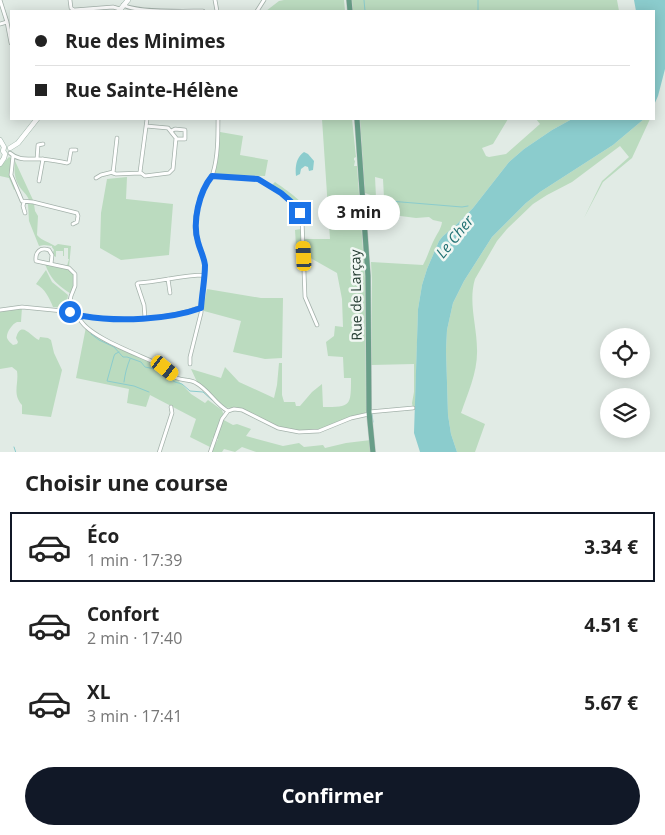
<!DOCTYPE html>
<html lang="fr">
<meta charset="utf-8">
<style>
:root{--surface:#fff;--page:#f2f2f2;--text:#222;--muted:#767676;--line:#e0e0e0;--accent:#111827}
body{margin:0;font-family:"Open Sans",sans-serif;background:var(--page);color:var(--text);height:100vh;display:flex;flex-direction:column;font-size:19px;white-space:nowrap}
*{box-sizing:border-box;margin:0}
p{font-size:16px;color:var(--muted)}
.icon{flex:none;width:28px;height:28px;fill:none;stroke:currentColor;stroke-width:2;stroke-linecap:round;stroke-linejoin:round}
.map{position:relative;height:452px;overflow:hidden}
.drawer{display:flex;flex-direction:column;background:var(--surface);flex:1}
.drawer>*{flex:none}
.guide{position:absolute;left:10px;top:10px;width:645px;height:110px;border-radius:0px;box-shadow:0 2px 12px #0003;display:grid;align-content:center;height:110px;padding:0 25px;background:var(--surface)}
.fabs{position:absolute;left:600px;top:328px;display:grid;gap:10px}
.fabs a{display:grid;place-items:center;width:50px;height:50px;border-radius:50%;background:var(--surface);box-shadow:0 2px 12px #0003;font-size:25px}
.end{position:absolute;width:22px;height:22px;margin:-11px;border:6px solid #1a73e8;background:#fff;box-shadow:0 0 0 2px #fff}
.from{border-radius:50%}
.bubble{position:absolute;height:35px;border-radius:18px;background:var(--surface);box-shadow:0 2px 12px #0003;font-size:16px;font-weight:700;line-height:35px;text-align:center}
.car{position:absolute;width:15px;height:30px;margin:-15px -8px;border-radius:6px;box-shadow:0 0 4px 1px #0007;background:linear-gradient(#f5c518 24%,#345 0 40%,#f5c518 0 76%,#345 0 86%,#f5c518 0)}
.guide b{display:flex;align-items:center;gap:18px;height:48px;font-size:19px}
.guide b+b{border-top:1px solid var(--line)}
.guide i{width:12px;height:12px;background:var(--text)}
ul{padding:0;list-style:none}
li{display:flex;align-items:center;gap:15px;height:70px;margin:0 10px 8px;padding:0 15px;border:2px solid transparent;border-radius:0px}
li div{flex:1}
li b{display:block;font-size:19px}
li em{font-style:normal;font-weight:700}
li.selected{border-color:var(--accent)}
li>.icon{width:45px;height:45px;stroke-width:1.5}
h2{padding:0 25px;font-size:22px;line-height:60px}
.cta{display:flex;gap:10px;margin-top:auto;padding:10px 25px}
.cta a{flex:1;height:58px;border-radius:30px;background:var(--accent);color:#fff;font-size:20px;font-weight:700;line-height:58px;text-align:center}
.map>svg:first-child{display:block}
</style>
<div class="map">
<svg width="665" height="453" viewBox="0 0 665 453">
<rect width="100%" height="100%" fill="#e1ebe5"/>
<!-- green -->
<path fill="#bbdbbf" d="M284,0H344L345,11H266L279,1Z
M352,0H617L619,11H353Z
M322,119H352L356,157L354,158V160L355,161L354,166H357L365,278L366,410L365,415L319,431L299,432L278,428L239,409L222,407L198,384L191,369L221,378L225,367L239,382L274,398L277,385L279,363H282V395L284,402H295L296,406H300L312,392L322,384L323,407C351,407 351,406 351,378H344L343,357L328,356L326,342L334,336L335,326L343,327L342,299L337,273L307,256H304L303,239H330Z
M360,119H508L493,144L482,148L486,156L489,157L506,154L540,124L536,119H572L552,130L524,149L509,162L473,208L455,226L443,236L439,241L427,269L422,285L418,309L415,408H413L412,403L414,392V364L371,365L372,281L371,262L423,265C428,256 430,247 435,238C438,232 441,229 442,222L433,220L429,217L416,218L385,214V212L372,209L377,197L384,198L383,179L375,177L376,197L365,193Z
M644,119H650L632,158L603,182L584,218L602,181L629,157L620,146L572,182L547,195L533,204L507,229L497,241L475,279C468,302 477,326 477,349C478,371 468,393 461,413L485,424L475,452H457L451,434L448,415L446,350L447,330L453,303L464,281L492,237L526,203L540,192L613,145Z
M220,132L243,136L240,155L268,160L265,176L217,175L215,173Z
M9,157L11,158L10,174L16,189L14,190L9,178L0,176V167Z
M15,161L33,200H29C27,194 22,191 19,186C14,178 14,170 15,161Z
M127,177L126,199L173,204L169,255L121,260L100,248L101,213L107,179Z
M275,182C283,188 301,199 306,209C308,213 308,220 308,225H302L298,208L271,186Z
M28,204H34L35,211L38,216L37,235C42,241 49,242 55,246L58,244L71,246L69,267L67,266L69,259H68V248H64V256H63V251H56V257L54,256L53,252L54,250L52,247V246L44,245L39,246L29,221Z
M301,229L302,262H297L295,230Z
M45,264L69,269L74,274V287L71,294C58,285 51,280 45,264Z
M46,270L52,282L68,295L66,308L53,307C49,297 45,289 36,284Z
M207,289L261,298H283L282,358L265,359L233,352L241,321L204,311L203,309Z
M22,307L21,322C20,322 18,322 17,322C12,324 6,333 7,338C8,341 11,343 13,345L17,344L18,342L16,338C21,319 31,337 39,340L40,337L48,338L51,340L54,353L62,370L51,417L22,414V405C12,394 19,384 17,371L12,367L0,369V310Z
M86,327L108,340L156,363L173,375L191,394L205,403L208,400L222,410L224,416L222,419L233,425L237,424L251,429L246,436L283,446L299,443L304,447L323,445L325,448L346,443L371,440L373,452L259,453L242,447L235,452L224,449L222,452H211L218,439L213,437L210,447L190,437L196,419L150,395L146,407L127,403L129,389L76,378Z"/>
<!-- water -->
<path fill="#8bcccd" d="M634,0H665V69L658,96L654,105V11H636Z
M572,119H644L613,145L540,192L526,203L492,237L464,281L453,303L447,330L446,350L448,415L451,434L457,452H420L414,433L418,309L422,285L427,269L439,241L443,236L455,226L473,208L509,162L524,149L552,130Z
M304,152L308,154L314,161L313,170L309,171L308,167L305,166L301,169L300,174L296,176C295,168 296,157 304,152Z"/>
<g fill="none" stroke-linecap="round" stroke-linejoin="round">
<!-- stream -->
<path stroke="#8bcccd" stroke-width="1" d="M364,0L365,11
M478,11V0
M377,200L462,207L468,206
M91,334L99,340L114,347L123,357H127L141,362L145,367L159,370L167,377L175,382L182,384L190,391L203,392L212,400
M119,352L115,354L114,356L107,381L134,386L149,392
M124,382C125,374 127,366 130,359
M372,414L373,422
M14,447L16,453"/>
<defs>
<path id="street" d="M70,0L71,8L74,10L113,7L120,9
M215,0L217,11
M123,5C138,13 185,11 203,11
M257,11L264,0
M7,22L11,43
M0,24L7,22L0,0
M146,126L168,128L176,138L173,169L169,173L145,176L141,173L140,172L147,119
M171,131L175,129L185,130V139H176
M117,138L113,173L116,174L141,173
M10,153C20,162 30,158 42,159C51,160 59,161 67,163L69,162L71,150H76
M13,156L11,175L22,201L33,202L77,213L78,216L77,222L73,224
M37,159L38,145L43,144
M212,176L258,179L281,193L296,206L300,210L302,220L305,297L317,325
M96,178L101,175L113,172
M39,181L43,159
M24,202L23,206L25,213
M51,264L52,255L49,250C40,247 35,252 36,261L69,268L75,274V286L71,296L68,311
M168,279L170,293
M0,310L22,307L63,311H68L79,317C85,336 140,355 158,364C165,368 170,374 177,378C183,381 190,379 196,383C209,390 215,404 228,411L234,409L242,410L278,428L299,432L319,431L351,418L369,414
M79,317L83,316C118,322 168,320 201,307
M145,318L144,305L137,284L138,283C160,282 182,275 204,275
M190,364V357L201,313L205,266C204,253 195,241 195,228C195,213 200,196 207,183C209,179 212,177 213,173C218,157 218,136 218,119
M369,412L413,408
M159,453L172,413L171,407
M210,453L222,419L228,411"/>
<path id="secondary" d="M119,11L128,0
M0,140L4,147L3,151L5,154L4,158L0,164
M10,148L18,143L37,119"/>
<path id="primary" d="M349,0L350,11
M357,119L368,276L369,412L373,453"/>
</defs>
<!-- street casing -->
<use href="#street" stroke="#a4b2ab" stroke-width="4.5"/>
<!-- secondary casing -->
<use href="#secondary" stroke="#a0b6ab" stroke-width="5.5"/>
<!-- primary casing -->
<use href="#primary" stroke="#c1c8c5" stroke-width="6"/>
<!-- street -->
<use href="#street" stroke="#fff" stroke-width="3"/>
<!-- secondary -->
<use href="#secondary" stroke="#fff" stroke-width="4.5"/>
<!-- primary -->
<use href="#primary" stroke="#689e88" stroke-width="5"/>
</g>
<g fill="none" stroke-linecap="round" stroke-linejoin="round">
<!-- route -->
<path stroke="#1a73e8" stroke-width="6" d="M70,312L79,317L83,316C118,322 168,320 201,308C202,293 205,279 205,265C204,257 200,250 198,242C192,222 199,192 212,176L258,179L281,193L296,206L300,213"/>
</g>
<g text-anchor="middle" stroke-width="5" stroke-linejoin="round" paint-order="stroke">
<!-- street labels -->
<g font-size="14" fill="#223a30" stroke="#f1f7f3">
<text transform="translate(356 295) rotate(-91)" y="5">Rue de Larçay</text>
</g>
<!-- water labels -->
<g font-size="15" font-style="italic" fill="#207072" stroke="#f1f7f3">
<text transform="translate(455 237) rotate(-51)" y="5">Le Cher</text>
</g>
</g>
</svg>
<div class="fabs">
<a><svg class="icon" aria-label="locate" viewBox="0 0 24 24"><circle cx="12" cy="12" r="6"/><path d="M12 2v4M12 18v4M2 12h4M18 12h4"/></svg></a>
<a><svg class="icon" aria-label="layers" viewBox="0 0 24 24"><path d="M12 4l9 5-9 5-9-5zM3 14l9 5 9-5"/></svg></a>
</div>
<i class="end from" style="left:70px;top:312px"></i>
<i class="end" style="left:300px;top:213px"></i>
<div class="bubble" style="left:318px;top:195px;width:82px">3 min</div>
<i class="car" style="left:304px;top:256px;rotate:357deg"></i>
<i class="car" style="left:165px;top:368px;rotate:128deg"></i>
<div class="guide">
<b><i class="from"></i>Rue des Minimes</b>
<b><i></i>Rue Sainte-Hélène</b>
</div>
</div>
<section class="drawer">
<h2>Choisir une course</h2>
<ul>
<li class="selected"><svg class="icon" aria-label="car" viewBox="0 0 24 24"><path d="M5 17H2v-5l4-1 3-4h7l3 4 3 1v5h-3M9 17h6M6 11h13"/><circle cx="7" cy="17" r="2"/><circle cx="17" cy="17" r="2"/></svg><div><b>Éco</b><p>1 min · 17:39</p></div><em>3.34 €</em></li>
<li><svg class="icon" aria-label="car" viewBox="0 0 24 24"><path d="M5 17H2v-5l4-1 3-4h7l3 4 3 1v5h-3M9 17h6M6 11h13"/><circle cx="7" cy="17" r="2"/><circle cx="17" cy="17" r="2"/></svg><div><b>Confort</b><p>2 min · 17:40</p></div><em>4.51 €</em></li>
<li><svg class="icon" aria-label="car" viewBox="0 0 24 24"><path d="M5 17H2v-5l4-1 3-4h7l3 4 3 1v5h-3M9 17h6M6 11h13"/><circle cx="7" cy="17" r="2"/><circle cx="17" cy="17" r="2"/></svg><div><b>XL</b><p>3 min · 17:41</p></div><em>5.67 €</em></li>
</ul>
<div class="cta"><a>Confirmer</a></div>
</section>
